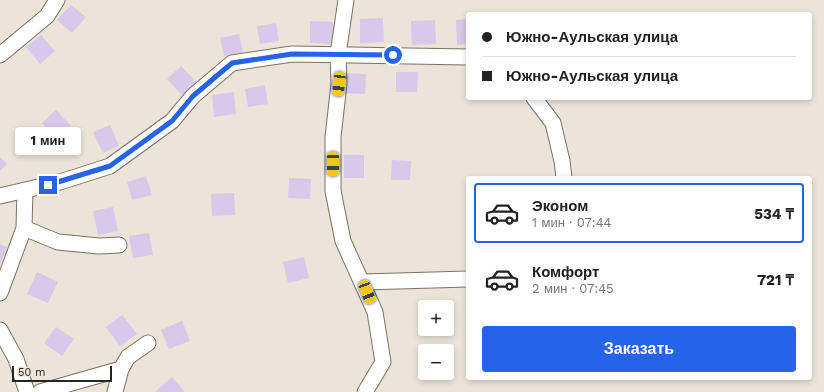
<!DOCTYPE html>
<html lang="ru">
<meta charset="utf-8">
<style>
:root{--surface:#fff;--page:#f2f2f2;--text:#222;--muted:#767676;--line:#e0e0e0;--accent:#2563eb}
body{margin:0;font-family:"Work Sans",sans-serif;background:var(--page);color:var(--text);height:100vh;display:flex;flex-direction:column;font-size:15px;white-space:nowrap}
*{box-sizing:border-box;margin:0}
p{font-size:13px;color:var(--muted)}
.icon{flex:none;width:22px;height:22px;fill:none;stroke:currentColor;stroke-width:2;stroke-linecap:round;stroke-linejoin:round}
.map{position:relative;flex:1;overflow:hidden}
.details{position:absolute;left:466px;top:176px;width:346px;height:204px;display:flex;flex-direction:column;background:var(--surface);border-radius:4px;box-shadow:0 2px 6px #0003}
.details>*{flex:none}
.hud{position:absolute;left:466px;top:12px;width:346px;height:88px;border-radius:4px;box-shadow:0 2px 6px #0003;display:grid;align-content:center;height:88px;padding:0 16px;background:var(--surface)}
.tools{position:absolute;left:418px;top:300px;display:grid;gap:8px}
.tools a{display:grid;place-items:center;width:36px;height:36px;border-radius:4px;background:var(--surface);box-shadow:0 2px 6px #0003;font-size:20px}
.scale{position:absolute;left:12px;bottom:10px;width:100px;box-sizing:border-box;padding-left:4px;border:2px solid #272420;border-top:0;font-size:11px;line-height:14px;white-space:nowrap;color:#272420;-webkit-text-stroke:3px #ece4d9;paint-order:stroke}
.end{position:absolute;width:18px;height:18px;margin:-9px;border:5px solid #2563eb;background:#fff;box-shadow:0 0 0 2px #fff}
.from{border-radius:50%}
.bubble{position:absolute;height:28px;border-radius:4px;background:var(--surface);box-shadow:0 2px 6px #0003;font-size:13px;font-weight:700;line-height:28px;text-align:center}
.car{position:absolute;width:12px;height:24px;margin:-12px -6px;border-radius:5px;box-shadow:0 0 3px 1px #0007;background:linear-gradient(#f5c518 24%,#345 0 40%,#f5c518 0 76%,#345 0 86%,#f5c518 0)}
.hud b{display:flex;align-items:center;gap:14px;height:38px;font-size:15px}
.hud b+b{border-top:1px solid var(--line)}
.hud i{width:10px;height:10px;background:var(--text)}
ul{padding:7px 0 0;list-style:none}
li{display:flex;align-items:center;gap:12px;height:60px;margin:0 8px 6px;padding:0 8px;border:2px solid transparent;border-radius:4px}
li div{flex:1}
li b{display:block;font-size:15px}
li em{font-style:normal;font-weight:700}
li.on{border-color:var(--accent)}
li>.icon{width:36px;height:36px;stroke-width:1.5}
.button{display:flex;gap:8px;margin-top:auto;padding:8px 16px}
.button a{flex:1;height:46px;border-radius:4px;background:var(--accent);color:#fff;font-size:16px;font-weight:700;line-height:46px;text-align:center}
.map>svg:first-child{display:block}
</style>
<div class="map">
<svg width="824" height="392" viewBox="0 0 824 392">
<rect width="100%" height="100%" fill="#ece4d9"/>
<!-- building -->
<path fill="#d8c8e9" d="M71,5L86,17L72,33L57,20Z
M383,18L384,42L360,43V19Z
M468,19V44L457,45L456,20Z
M435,20L436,44L412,45L411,21Z
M310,21L333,22V44L310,43Z
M276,23L279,41L260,44L257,26Z
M239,34L243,52L224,56L220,38Z
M41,35L55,51L40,64L26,47Z
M181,66L196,82L182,95L167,79Z
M396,72H418L417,92H396Z
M344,73L366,74L365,94L344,93Z
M265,85L268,104L248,107L245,89Z
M234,92L236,114L214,117L212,95Z
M56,110L71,126L57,139L42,123Z
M110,125L119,146L103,153L93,132Z
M344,155H364V178H344Z
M0,157L7,164L0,171Z
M392,160L411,161L410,180H391Z
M146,176L152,195L132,200L127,182Z
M289,178L311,179L310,199L288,198Z
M234,193L235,215L212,216L211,194Z
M113,207L118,231L98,235L93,211Z
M149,233L153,255L133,258L129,236Z
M0,244L7,247L0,264Z
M304,257L309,278L288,283L283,262Z
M37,272L58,282L48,303L27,294Z
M122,315L137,334L120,346L106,327Z
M182,321L190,341L169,349L161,330Z
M56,327L74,339L62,356L44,343Z
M172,377L185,392H155Z"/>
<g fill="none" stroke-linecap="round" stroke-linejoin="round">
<defs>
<path id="minor" d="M346,0L338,54L339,84L333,137V191L343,241L375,312L383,362L365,392
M0,55L47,16L57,0
M534,98L553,123L562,161L564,178
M0,196L60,182L110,166L172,121L193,96L232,63L292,54L468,57
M24,228L58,242L99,246L119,245
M363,282L468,279
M0,293L24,228L25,190
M0,330L16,359L27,392
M40,392L121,369L128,357L148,343
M115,392L121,369"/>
</defs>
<!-- minor casing -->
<use href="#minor" stroke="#797268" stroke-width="17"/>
<!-- minor -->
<use href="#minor" stroke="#fff" stroke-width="15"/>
</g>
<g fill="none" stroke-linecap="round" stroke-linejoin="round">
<!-- route -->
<path stroke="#2563eb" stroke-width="5" d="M48,185L110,166L172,121L193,96L232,63L292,54L393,55"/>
</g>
</svg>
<div class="tools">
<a>+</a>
<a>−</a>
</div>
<div class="scale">50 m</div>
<i class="end from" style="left:393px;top:55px"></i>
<i class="end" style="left:48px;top:185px"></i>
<div class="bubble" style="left:15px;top:127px;width:66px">1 мин</div>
<i class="car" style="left:339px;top:84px;rotate:187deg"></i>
<i class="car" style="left:333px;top:164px;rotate:180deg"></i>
<i class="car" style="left:367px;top:292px;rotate:159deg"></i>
<div class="hud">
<b><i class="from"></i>Южно-Аульская улица</b>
<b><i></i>Южно-Аульская улица</b>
</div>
<section class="details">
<ul>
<li class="on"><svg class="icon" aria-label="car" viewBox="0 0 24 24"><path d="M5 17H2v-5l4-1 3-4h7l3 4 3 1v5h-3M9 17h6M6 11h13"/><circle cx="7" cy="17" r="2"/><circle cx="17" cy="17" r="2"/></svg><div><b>Эконом</b><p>1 мин · 07:44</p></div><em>534 ₸</em></li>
<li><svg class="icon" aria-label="car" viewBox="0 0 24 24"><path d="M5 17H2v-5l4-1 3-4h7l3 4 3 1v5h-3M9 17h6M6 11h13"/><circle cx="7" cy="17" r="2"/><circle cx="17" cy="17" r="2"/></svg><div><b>Комфорт</b><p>2 мин · 07:45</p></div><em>721 ₸</em></li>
</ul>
<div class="button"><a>Заказать</a></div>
</section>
</div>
